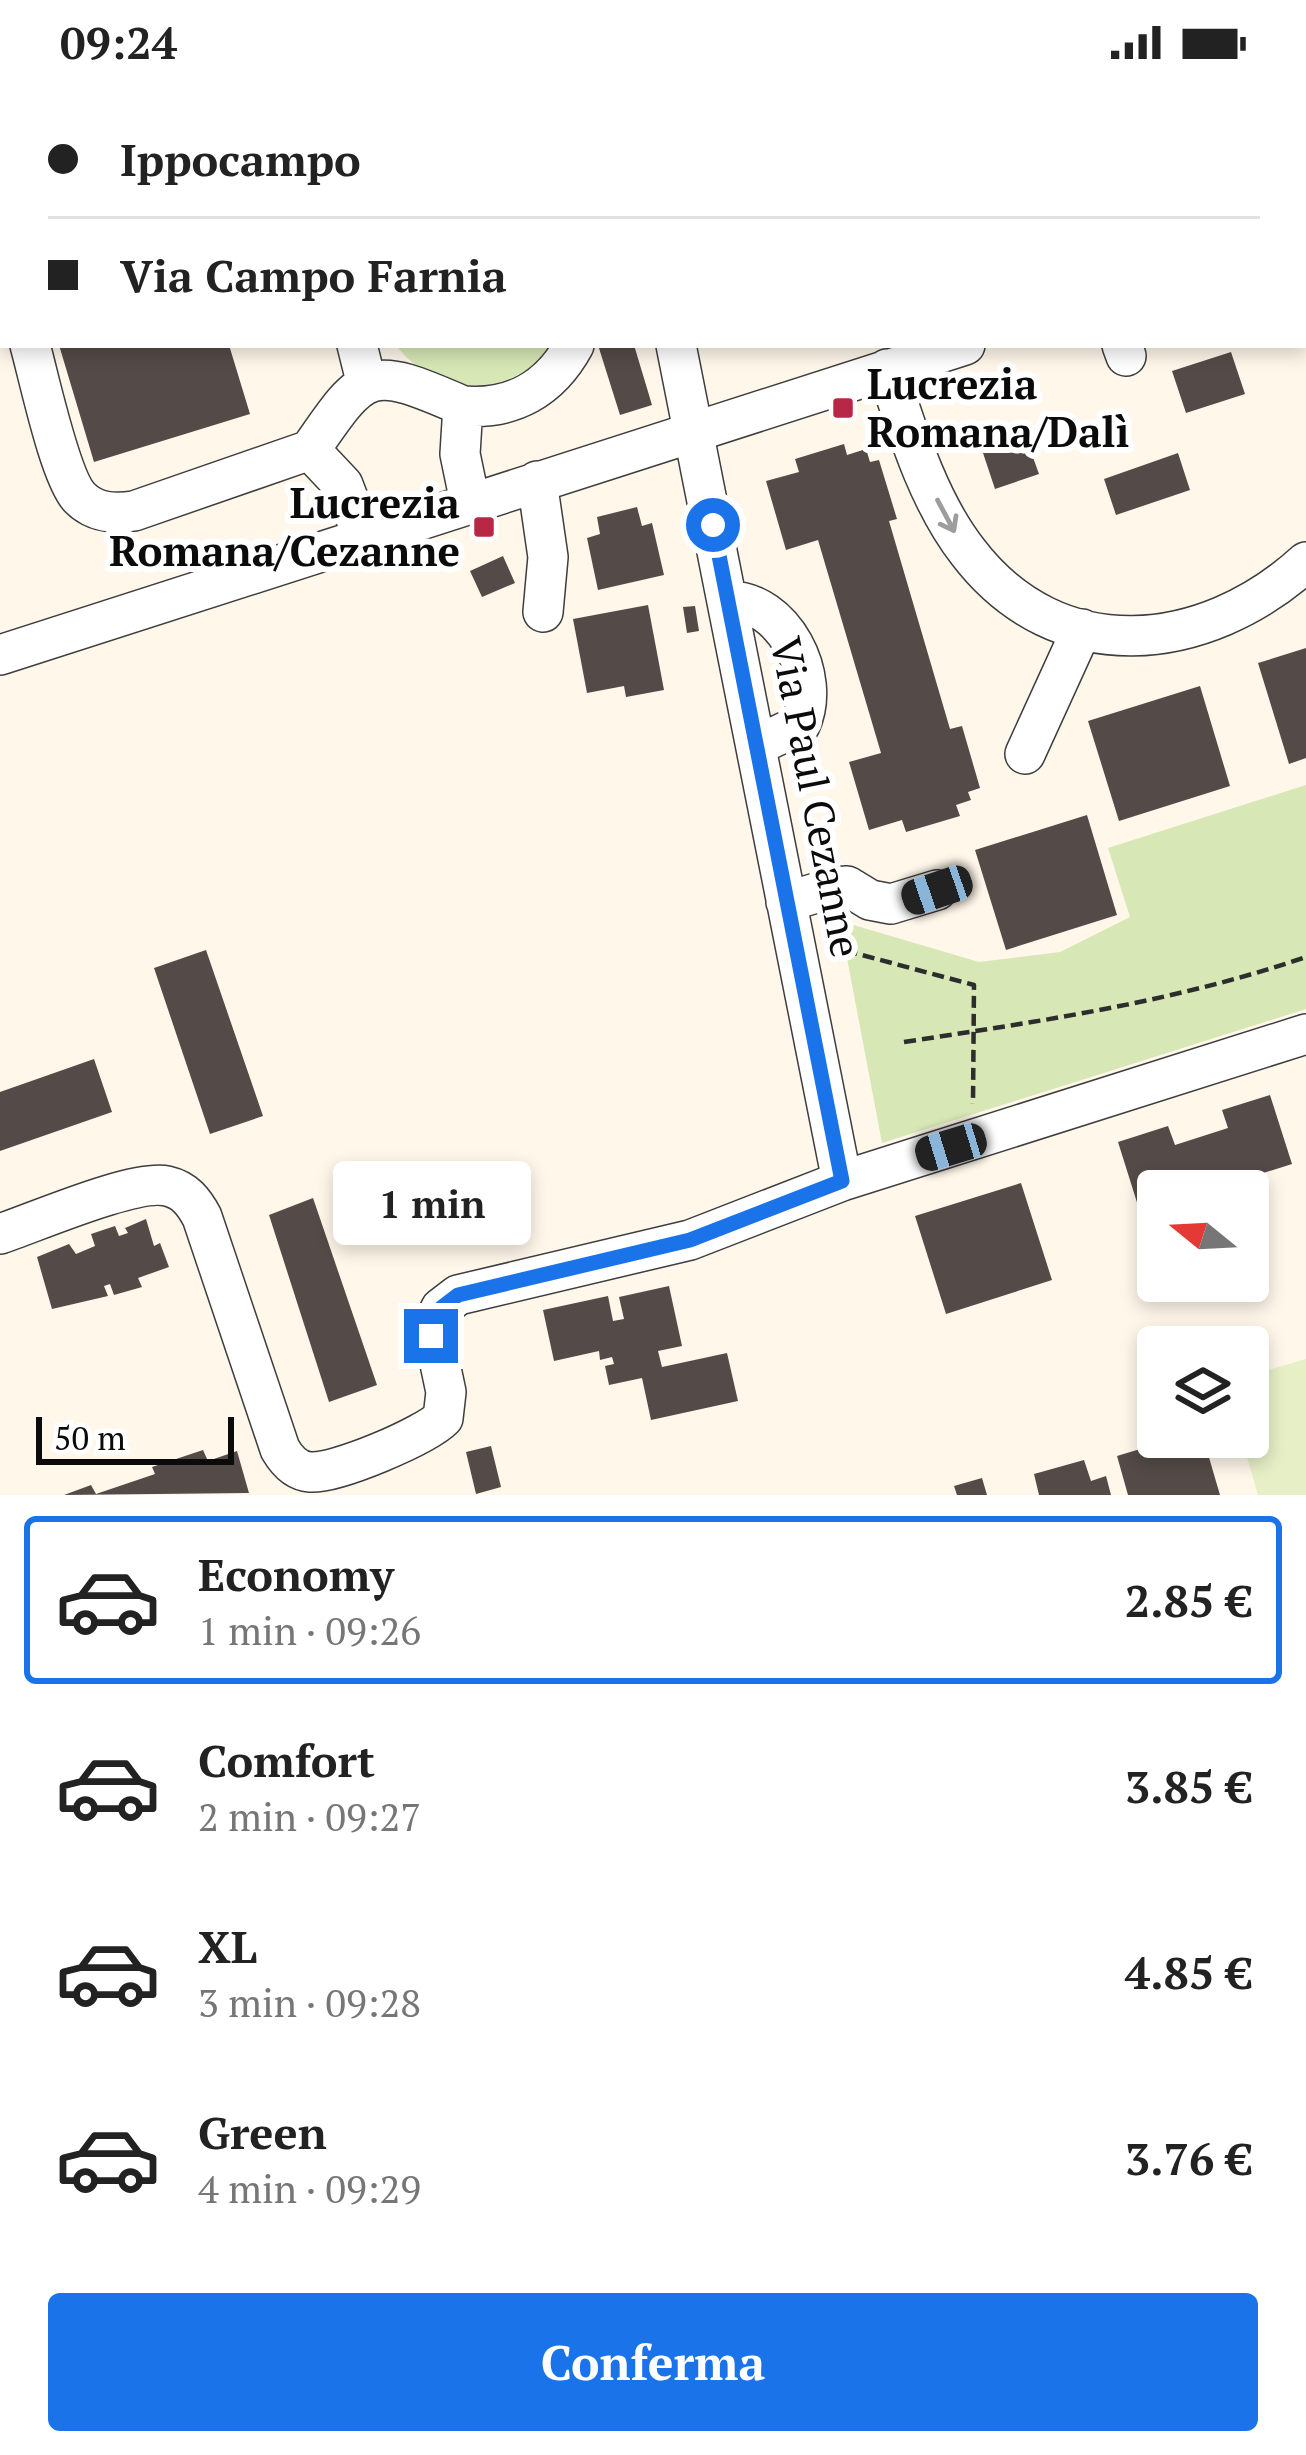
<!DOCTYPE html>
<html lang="it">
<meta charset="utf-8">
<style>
:root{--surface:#fff;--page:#f2f2f2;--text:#222;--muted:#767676;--line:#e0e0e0;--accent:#1a73e8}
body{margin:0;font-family:"PT Serif",serif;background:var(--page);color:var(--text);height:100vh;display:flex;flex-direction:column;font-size:45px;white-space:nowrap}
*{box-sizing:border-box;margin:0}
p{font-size:39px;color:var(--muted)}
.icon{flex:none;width:66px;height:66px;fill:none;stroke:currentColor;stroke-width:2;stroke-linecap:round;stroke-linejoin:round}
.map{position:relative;height:1411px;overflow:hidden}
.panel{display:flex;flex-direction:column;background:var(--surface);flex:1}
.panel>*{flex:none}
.banner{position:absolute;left:0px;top:0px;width:1308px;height:264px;box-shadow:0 6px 18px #0003;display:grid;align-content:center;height:264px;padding:0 48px;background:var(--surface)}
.needle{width:78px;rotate:288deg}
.controls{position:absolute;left:1137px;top:1086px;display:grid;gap:24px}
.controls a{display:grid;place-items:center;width:132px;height:132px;border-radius:12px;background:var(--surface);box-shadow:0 6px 18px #0003;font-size:60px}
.scale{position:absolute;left:36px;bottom:30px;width:198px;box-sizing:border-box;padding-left:12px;border:6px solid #0b0b0b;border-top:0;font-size:33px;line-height:42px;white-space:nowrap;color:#0b0b0b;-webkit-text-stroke:9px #fff;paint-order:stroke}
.end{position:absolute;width:54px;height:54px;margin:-27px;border:15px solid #1a73e8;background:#fff;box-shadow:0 0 0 6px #fff}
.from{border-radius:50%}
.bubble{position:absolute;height:84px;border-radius:12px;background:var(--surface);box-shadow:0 6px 18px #0003;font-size:39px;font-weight:600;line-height:84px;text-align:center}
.car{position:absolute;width:36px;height:72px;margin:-36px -18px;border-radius:15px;box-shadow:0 0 9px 3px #0007;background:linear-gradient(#222 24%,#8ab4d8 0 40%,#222 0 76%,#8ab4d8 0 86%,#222 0)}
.banner b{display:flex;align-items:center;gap:42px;height:114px;font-size:45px}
.banner b+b{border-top:3px solid var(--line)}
.banner i{width:30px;height:30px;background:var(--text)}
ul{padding:21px 0 0;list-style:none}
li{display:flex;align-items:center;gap:36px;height:168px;margin:0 24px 18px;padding:0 24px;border:6px solid transparent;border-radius:12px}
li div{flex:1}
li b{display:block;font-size:45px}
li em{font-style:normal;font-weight:600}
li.current{border-color:var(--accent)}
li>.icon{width:108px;height:108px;stroke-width:1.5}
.cta{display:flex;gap:24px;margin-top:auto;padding:24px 48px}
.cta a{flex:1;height:138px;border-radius:12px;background:var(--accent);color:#fff;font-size:48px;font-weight:600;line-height:138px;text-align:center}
.status{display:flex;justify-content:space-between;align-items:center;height:84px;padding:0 60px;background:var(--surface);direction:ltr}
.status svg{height:33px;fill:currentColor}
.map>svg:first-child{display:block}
</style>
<div class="status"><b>09:24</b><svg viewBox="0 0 49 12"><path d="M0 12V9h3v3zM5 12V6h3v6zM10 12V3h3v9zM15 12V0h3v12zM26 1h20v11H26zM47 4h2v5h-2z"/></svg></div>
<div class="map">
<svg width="1306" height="1411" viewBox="0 0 1306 1411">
<rect width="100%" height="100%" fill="#fff7ea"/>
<!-- green -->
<path fill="#d7e7b5" d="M396,261H551C514,317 433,312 396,261Z
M1306,701V925L882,1059L840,837L979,878L1060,868L1130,833L1108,764Z"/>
<!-- pitch -->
<path fill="#e7efc7" d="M1306,1275V1411H1258L1241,1353H1248V1292Z"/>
<!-- building -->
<path fill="#544b48" d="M59,261H229L250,330L94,378Z
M598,261H634L652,321L620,331Z
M1231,268L1245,310L1186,329L1172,287Z
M1026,354L1039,390L995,405L983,369Z
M844,360L847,371L866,365L870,378L879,376L897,435L889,437L950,645L962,642L980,704L968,708L971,716L956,721L960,732L906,748L902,736L869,746L849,678L881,669L818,456L786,466L766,397L799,388L795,375Z
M1178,369L1190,406L1116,431L1104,395Z
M637,423L642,442L652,439L664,491L598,506L587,454L600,450L597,433Z
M503,472L515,499L482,513L470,487Z
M648,521L664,606L626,613L624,602L587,609L573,535Z
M695,522L699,547L687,549L683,523Z
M1306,564V674L1289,680L1258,579Z
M1200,602L1230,702L1119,737L1088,637Z
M1087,731L1117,831L1006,866L975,766Z
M206,866L263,1032L210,1050L154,884Z
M94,975L112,1028L0,1067V1008Z
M1270,1011L1292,1080L1206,1107H1158V1122L1140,1128L1118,1058L1168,1042L1175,1061L1228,1044L1222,1026Z
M1021,1099L1052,1196L946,1230L915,1132Z
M313,1114L377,1301L329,1318L269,1131Z
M146,1135L154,1162L160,1159L169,1183L138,1194L142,1203L114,1211L110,1200L104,1202L108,1212L52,1225L37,1173L69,1160L76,1170L95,1162L91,1150L115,1142L119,1152L128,1149L125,1144Z
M669,1202L682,1262L658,1267L662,1283L727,1269L738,1317L651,1336L642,1294L609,1301L605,1282L614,1280L612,1273L600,1276L599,1267L554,1277L543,1226L608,1212L613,1237L624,1235L619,1213Z
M1180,1353H1203L1220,1411H1128L1117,1372Z
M491,1362L501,1403L476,1410L466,1368Z
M203,1366L208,1377L237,1367L249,1409L64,1411L91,1401L96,1410L155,1390L152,1383Z
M1084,1376L1091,1397L1106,1392L1111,1411H1039L1034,1390Z
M982,1394L987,1411H957L954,1402Z"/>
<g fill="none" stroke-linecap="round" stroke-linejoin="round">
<defs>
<path id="minor" d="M534,0V3
M600,0L601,3
M935,3L945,0
M1305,155L1306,154
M0,158L3,169
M30,261C39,293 60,394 80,414C95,429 114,430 134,427L310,366L343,401L363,453
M357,261L366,297
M676,261L842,1097
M1122,261L1126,272
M887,285C907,346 928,417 968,468C1058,586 1205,570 1306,478
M463,322C513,326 550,305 574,261
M310,366C366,284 369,281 463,322L460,370L470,418
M537,397L548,473L543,528
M728,517C783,516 823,592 800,641L757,661
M0,571L965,261
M1025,670L1082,545
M786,818L836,803L847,802L870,816L891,820L937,806
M0,1150C36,1138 134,1095 167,1102C185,1106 194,1118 202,1133L280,1365C287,1377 296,1387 310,1388C336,1390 425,1352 443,1334L446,1308L432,1242L441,1224L458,1211L690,1156L842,1097L1306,950"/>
</defs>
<!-- minor casing -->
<use href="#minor" stroke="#3e3e3e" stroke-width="42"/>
<!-- path -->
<path stroke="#2d2d2d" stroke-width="4.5" stroke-dasharray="12 6" stroke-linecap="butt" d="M828,862L974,901L973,1020
M904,958C1042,937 1174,918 1306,873"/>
<!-- minor -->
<use href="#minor" stroke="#fff" stroke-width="39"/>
</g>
<!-- one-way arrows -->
<defs><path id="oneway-shaft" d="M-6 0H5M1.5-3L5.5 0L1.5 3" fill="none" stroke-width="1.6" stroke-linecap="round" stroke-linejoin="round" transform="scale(3)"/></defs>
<use stroke="#9d9d9d" href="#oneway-shaft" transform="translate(946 432) rotate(62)"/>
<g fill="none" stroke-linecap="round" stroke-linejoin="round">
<!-- route -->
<path stroke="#1a73e8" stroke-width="15" d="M431,1252L441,1224L458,1211L690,1156L842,1097L713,441"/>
</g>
<!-- markers -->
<g fill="#b82745" stroke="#fff" stroke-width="4.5">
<rect x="831" y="312" width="24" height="24" rx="6"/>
<rect x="472" y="431" width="24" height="24" rx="6"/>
</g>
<g text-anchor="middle" stroke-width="12" stroke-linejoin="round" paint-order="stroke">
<!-- poi labels -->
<g font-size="42" font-weight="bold" fill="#0b0b0b" stroke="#fff" text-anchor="start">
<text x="867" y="315">Lucrezia<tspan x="867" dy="48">Romana/Dalì</tspan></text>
<text x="460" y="434" text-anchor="end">Lucrezia<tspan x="460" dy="48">Romana/Cezanne</tspan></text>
</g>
<!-- street labels -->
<g font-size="42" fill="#0b0b0b" stroke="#fff">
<text transform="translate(816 713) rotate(79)" y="15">Via Paul Cezanne</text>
</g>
</g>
</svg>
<div class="controls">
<a><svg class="needle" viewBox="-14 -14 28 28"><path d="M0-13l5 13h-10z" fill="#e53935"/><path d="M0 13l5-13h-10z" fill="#767676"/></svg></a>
<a><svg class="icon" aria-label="layers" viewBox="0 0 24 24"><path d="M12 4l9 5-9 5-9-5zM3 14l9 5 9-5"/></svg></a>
</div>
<div class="scale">50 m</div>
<i class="end from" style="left:713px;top:441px"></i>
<i class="end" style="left:431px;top:1252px"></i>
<div class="bubble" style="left:333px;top:1077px;width:198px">1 min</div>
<i class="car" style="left:937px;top:806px;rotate:251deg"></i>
<i class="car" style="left:951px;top:1063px;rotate:253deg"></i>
<div class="banner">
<b><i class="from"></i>Ippocampo</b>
<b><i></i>Via Campo Farnia</b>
</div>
</div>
<section class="panel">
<ul>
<li class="current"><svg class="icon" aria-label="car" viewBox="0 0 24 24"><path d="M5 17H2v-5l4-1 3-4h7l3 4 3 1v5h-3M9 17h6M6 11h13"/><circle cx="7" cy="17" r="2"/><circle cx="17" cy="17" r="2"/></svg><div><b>Economy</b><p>1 min · 09:26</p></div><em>2.85 €</em></li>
<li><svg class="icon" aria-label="car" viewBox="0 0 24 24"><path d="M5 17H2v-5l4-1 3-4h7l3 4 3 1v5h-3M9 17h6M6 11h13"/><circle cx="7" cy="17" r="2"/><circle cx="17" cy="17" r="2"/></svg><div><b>Comfort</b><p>2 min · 09:27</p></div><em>3.85 €</em></li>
<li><svg class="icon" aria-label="car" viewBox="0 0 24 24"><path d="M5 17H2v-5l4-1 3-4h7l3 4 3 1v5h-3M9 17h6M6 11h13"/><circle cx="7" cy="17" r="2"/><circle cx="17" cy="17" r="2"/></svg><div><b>XL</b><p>3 min · 09:28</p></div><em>4.85 €</em></li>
<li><svg class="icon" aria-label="car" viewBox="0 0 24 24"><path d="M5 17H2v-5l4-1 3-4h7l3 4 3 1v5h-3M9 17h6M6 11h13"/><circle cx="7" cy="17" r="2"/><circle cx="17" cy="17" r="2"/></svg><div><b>Green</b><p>4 min · 09:29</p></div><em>3.76 €</em></li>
</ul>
<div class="cta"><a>Conferma</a></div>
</section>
